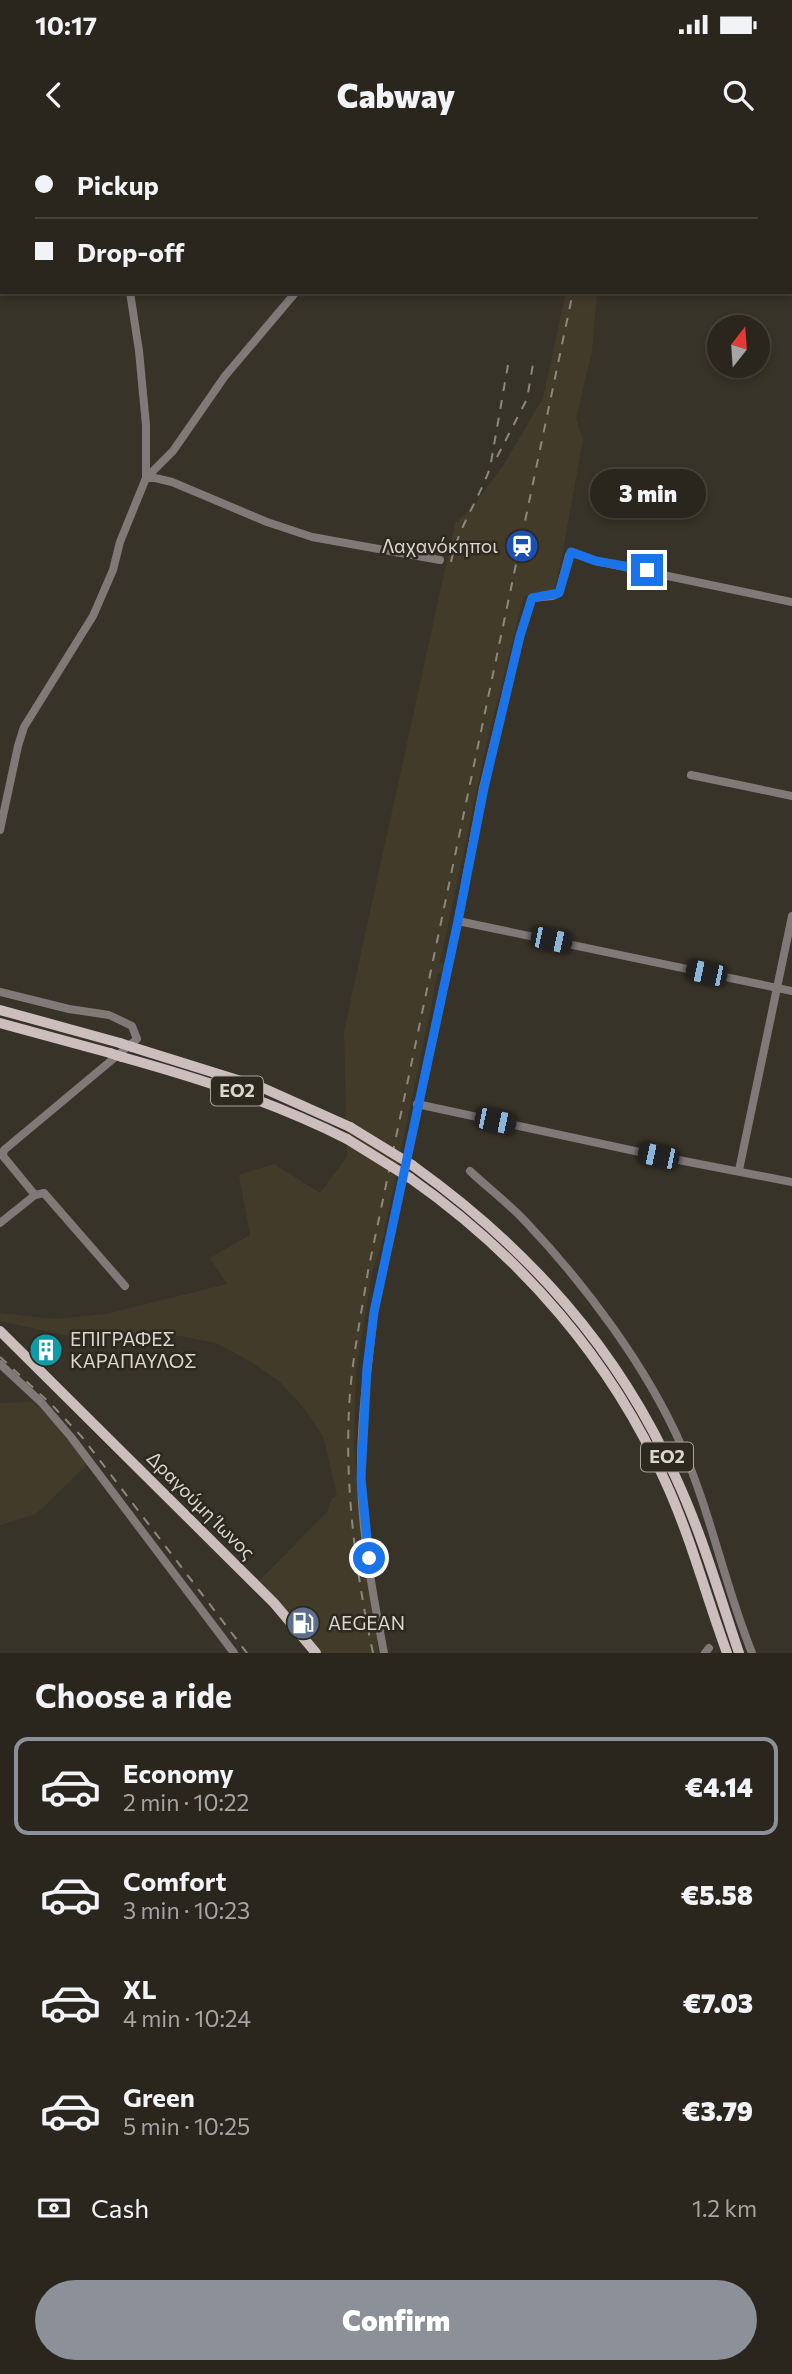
<!DOCTYPE html>
<meta charset="utf-8">
<style>
:root{--surface:#2a261e;--page:#322e27;--text:#f1f3f6;--muted:#a5a5a4;--line:#46433c;--accent:#8c9099}
body{margin:0;font-family:Commissioner,sans-serif;background:var(--page);color:var(--text);height:100vh;display:flex;flex-direction:column;font-size:26px;white-space:nowrap}
*{box-sizing:border-box;margin:0}
p{font-size:23px;color:var(--muted)}
.icon{flex:none;width:38px;height:38px;fill:none;stroke:currentColor;stroke-width:2;stroke-linecap:round;stroke-linejoin:round}
.map{position:relative;height:1513px;overflow:hidden}
.details{display:flex;flex-direction:column;background:var(--surface);flex:1}
.details>*{flex:none}
.guide{position:absolute;left:0px;top:0px;width:793px;height:154px;box-shadow:0 4px 10px #0003,0 0 0 2px var(--line);display:grid;align-content:center;height:154px;padding:0 35px;background:var(--surface)}
.needle{width:46px;rotate:17deg}
.tools{position:absolute;left:707px;top:175px;display:grid;gap:14px}
.tools a{display:grid;place-items:center;width:63px;height:63px;border-radius:50%;background:var(--surface);box-shadow:0 4px 10px #0003,0 0 0 2px var(--line);font-size:35px}
.end{position:absolute;width:32px;height:32px;margin:-16px;border:9px solid #1a73e8;background:#fff;box-shadow:0 0 0 4px #fff}
.from{border-radius:50%}
.bubble{position:absolute;height:49px;border-radius:24px;background:var(--surface);box-shadow:0 4px 10px #0003,0 0 0 2px var(--line);font-size:23px;font-weight:800;line-height:49px;text-align:center}
.car{position:absolute;width:21px;height:42px;margin:-21px -10px;border-radius:9px;box-shadow:0 0 5px 2px #0007;background:linear-gradient(#222 24%,#8ab4d8 0 40%,#222 0 76%,#8ab4d8 0 86%,#222 0)}
.guide b{display:flex;align-items:center;gap:24px;height:66px;font-size:26px}
.guide b+b{border-top:2px solid var(--line)}
.guide i{width:18px;height:18px;background:var(--text)}
ul{padding:0;list-style:none}
li{display:flex;align-items:center;gap:21px;height:98px;margin:0 14px 10px;padding:0 21px;border:4px solid transparent;border-radius:14px}
li div{flex:1}
li b{display:block;font-size:26px}
li em{font-style:normal;font-weight:800}
li.on{border-color:var(--accent)}
li>.icon{width:63px;height:63px;stroke-width:1.5}
h2{padding:0 35px;font-size:32px;line-height:84px}
.pay{display:flex;align-items:center;gap:18px;height:77px;padding:0 35px;font-size:26px}
.pay p{margin-inline-start:auto}
.primary-button{display:flex;gap:14px;margin-top:auto;padding:14px 35px}
.primary-button a{flex:1;height:80px;border-radius:42px;background:var(--accent);color:#fff;font-size:28px;font-weight:800;line-height:80px;text-align:center}
.status{display:flex;justify-content:space-between;align-items:center;height:49px;padding:0 35px;background:var(--surface);direction:ltr}
.status svg{height:19px;fill:currentColor}
header{display:flex;justify-content:space-between;align-items:center;height:91px;padding:0 35px;background:var(--surface);font-size:32px;font-weight:800}
.map>svg:first-child{display:block}
</style>
<div class="status"><b>10:17</b><svg viewBox="0 0 49 12"><path d="M0 12V9h3v3zM5 12V6h3v6zM10 12V3h3v9zM15 12V0h3v12zM26 1h20v11H26zM47 4h2v5h-2z"/></svg></div>
<header><svg class="icon" aria-label="back" viewBox="0 0 24 24"><path d="M15 5l-7 7 7 7"/></svg>Cabway<svg class="icon" aria-label="search" viewBox="0 0 24 24"><circle cx="10" cy="10" r="6"/><path d="M15 15l6 6"/></svg></header>
<div class="map">
<svg width="792" height="1513" viewBox="0 0 792 1513">
<rect width="100%" height="100%" fill="#383328"/>
<!-- built -->
<path fill="#433b2a" d="M566,152H597L592,211L576,279L583,299L562,416L554,451L524,456L486,606L440,823L444,824L442,833H438L381,1107L372,1132L356,1232L354,1306L363,1416L379,1513H322L260,1440L327,1372L332,1358L337,1355L323,1296L304,1268L280,1242L250,1221L216,1203L180,1196H70L0,1181V1173L55,1179L106,1174L227,1144L210,1118L250,1095L239,1035L274,1024L320,1053L347,1017L344,891L455,384L474,365L503,326L543,258Z
M33,1262L45,1273L88,1324L36,1374L0,1385V1263Z"/>
<g fill="none" stroke-linecap="round" stroke-linejoin="round">
<!-- minor -->
<path stroke="#807978" stroke-width="8" d="M102,0L103,2
M466,2L468,0
M791,56H792
M146,338H155L172,342L267,382L312,397L440,420
M146,338L173,311L225,236L296,152
M691,635L792,656
M0,690L18,606L24,587L93,476L113,430L120,402L146,338V285L139,211L130,152
M458,781L792,851
M0,852L69,869L109,875L132,886L137,899L4,1010L3,1016L35,1055
M417,964L658,1016L792,1042
M739,1030L792,776
M470,1031C488,1048 508,1063 525,1081C585,1144 647,1227 682,1307C711,1374 725,1446 752,1513
M0,1083L35,1055L44,1053L125,1146
M0,1224L41,1262L71,1297L234,1513
M384,1513C373,1456 362,1396 361,1338C360,1283 368,1227 374,1172L458,781L483,648L520,496L532,458L553,456L559,453L569,415L572,412L596,421L792,462
M705,1513L709,1508"/>
<!-- major -->
<path stroke="#ccbebd" stroke-width="10" d="M0,870L120,903
M0,883L110,913
M132,907L263,948L350,987
M122,917C201,939 273,962 347,999
M412,1025C528,1108 618,1208 676,1338C702,1394 719,1454 739,1513
M410,1038C521,1116 611,1219 666,1343C691,1398 706,1456 727,1513
M0,1191L274,1463L316,1513"/>
<!-- rail -->
<path stroke="#8c887f" stroke-width="2" stroke-dasharray="9 9" stroke-linecap="butt" d="M606,2V0
M497,317L527,259L533,224
M451,422C458,388 478,361 490,328L508,225
M0,1217L52,1265L82,1297L247,1513
M373,1513C356,1434 345,1350 349,1269C351,1223 361,1177 368,1131L573,152"/>
<!-- major-bridge -->
<path stroke="#ccbebd" stroke-width="10" d="M120,903L132,907
M110,913L122,917
M350,987L412,1025
M347,999L410,1038"/>
</g>
<g fill="none" stroke-linecap="round" stroke-linejoin="round">
<!-- route -->
<path stroke="#1a73e8" stroke-width="9" d="M369,1418L361,1338L367,1228L374,1172L458,781L484,648L520,496L532,458L559,453L571,412L596,421L647,430"/>
</g>
<!-- icons -->
<defs>
<symbol id="station-disc" viewBox="-11 -11 22 22"><circle r="9.5" fill="#1a4fb4" stroke="#2e291f"/><path d="M-3-6H3Q5-6 5-4V2Q5 4 3 4L4.5 6H3L1.5 4h-3L-3 6H-4.5L-3 4Q-5 4-5 2V-4Q-5-6-3-6ZM-3.5-4v3h7v-3ZM-3.5 1v1.5H-2V1ZM2 1v1.5H3.5V1Z" fill="#fff"/></symbol>
<symbol id="building-disc" viewBox="-11 -11 22 22"><circle r="9.5" fill="#0f9aa8" stroke="#2e291f"/><path d="M-4-6H4V6H1V3H-1V6H-4ZM-2.5-4.3h1.7v1.8h-1.7ZM.8-4.3h1.7v1.8H.8ZM-2.5-1h1.7V.8h-1.7ZM.8-1h1.7V.8H.8Z" fill="#fff"/></symbol>
<symbol id="fuel-disc" viewBox="-11 -11 22 22"><circle r="9.5" fill="#5c6f8a" stroke="#2e291f"/><path d="M-5.5-6h7V0h2V4h1.3V-2.5L3-4.5l.8-.8L6-3V5H2.5V1h-1V6h-7ZM-4.2-4.7v3.2H.2V-4.7Z" fill="#fff"/></symbol>
</defs>
<g fill-rule="evenodd">
<use href="#station-disc" x="503" y="387" width="38" height="38"/>
<use href="#building-disc" x="27" y="1191" width="38" height="38"/>
<use href="#fuel-disc" x="284" y="1464" width="38" height="38"/>
</g>
<g text-anchor="middle" stroke-width="5" stroke-linejoin="round" paint-order="stroke">
<!-- shield labels -->
<g fill="#2e291f" stroke="#a6a39b" stroke-width="2">
<rect x="211" y="936.5" width="52" height="29" rx="5"/>
<rect x="641" y="1302.5" width="52" height="29" rx="5"/>
</g>
<g font-size="18" font-weight="bold" fill="#dad7d0">
<text x="237" y="957">ΕΟ2</text>
<text x="667" y="1323">ΕΟ2</text>
</g>
<!-- poi labels -->
<g font-size="19" fill="#dad7d0" stroke="#2e291f" text-anchor="start">
<text x="498" y="413" text-anchor="end">Λαχανόκηποι</text>
<text x="70" y="1206">ΕΠΙΓΡΑΦΕΣ<tspan x="70" dy="22">ΚΑΡΑΠΑΥΛΟΣ</tspan></text>
<text x="328" y="1490">AEGEAN</text>
</g>
<!-- street labels -->
<g font-size="19" fill="#dad7d0" stroke="#2e291f">
<text transform="translate(201 1365) rotate(45)" y="7">Δραγούμη Ίωνος</text>
</g>
</g>
</svg>
<div class="tools">
<a><svg class="needle" viewBox="-14 -14 28 28"><path d="M0-13l5 13h-10z" fill="#e53935"/><path d="M0 13l5-13h-10z" fill="#a5a5a4"/></svg></a>
</div>
<i class="end from" style="left:369px;top:1418px"></i>
<i class="end" style="left:647px;top:430px"></i>
<div class="bubble" style="left:590px;top:329px;width:116px">3 min</div>
<i class="car" style="left:551px;top:800px;rotate:102deg"></i>
<i class="car" style="left:706px;top:833px;rotate:282deg"></i>
<i class="car" style="left:495px;top:981px;rotate:102deg"></i>
<i class="car" style="left:658px;top:1016px;rotate:282deg"></i>
<div class="guide">
<b><i class="from"></i>Pickup</b>
<b><i></i>Drop-off</b>
</div>
</div>
<section class="details">
<h2>Choose a ride</h2>
<ul>
<li class="on"><svg class="icon" aria-label="car" viewBox="0 0 24 24"><path d="M5 17H2v-5l4-1 3-4h7l3 4 3 1v5h-3M9 17h6M6 11h13"/><circle cx="7" cy="17" r="2"/><circle cx="17" cy="17" r="2"/></svg><div><b>Economy</b><p>2 min · 10:22</p></div><em>€4.14</em></li>
<li><svg class="icon" aria-label="car" viewBox="0 0 24 24"><path d="M5 17H2v-5l4-1 3-4h7l3 4 3 1v5h-3M9 17h6M6 11h13"/><circle cx="7" cy="17" r="2"/><circle cx="17" cy="17" r="2"/></svg><div><b>Comfort</b><p>3 min · 10:23</p></div><em>€5.58</em></li>
<li><svg class="icon" aria-label="car" viewBox="0 0 24 24"><path d="M5 17H2v-5l4-1 3-4h7l3 4 3 1v5h-3M9 17h6M6 11h13"/><circle cx="7" cy="17" r="2"/><circle cx="17" cy="17" r="2"/></svg><div><b>XL</b><p>4 min · 10:24</p></div><em>€7.03</em></li>
<li><svg class="icon" aria-label="car" viewBox="0 0 24 24"><path d="M5 17H2v-5l4-1 3-4h7l3 4 3 1v5h-3M9 17h6M6 11h13"/><circle cx="7" cy="17" r="2"/><circle cx="17" cy="17" r="2"/></svg><div><b>Green</b><p>5 min · 10:25</p></div><em>€3.79</em></li>
</ul>
<div class="pay"><svg class="icon" aria-label="cash" viewBox="0 0 24 24"><path d="M3 7h18v10H3z"/><circle cx="12" cy="12" r="2"/></svg>Cash<p>1.2 km</p></div>
<div class="primary-button"><a>Confirm</a></div>
</section>
